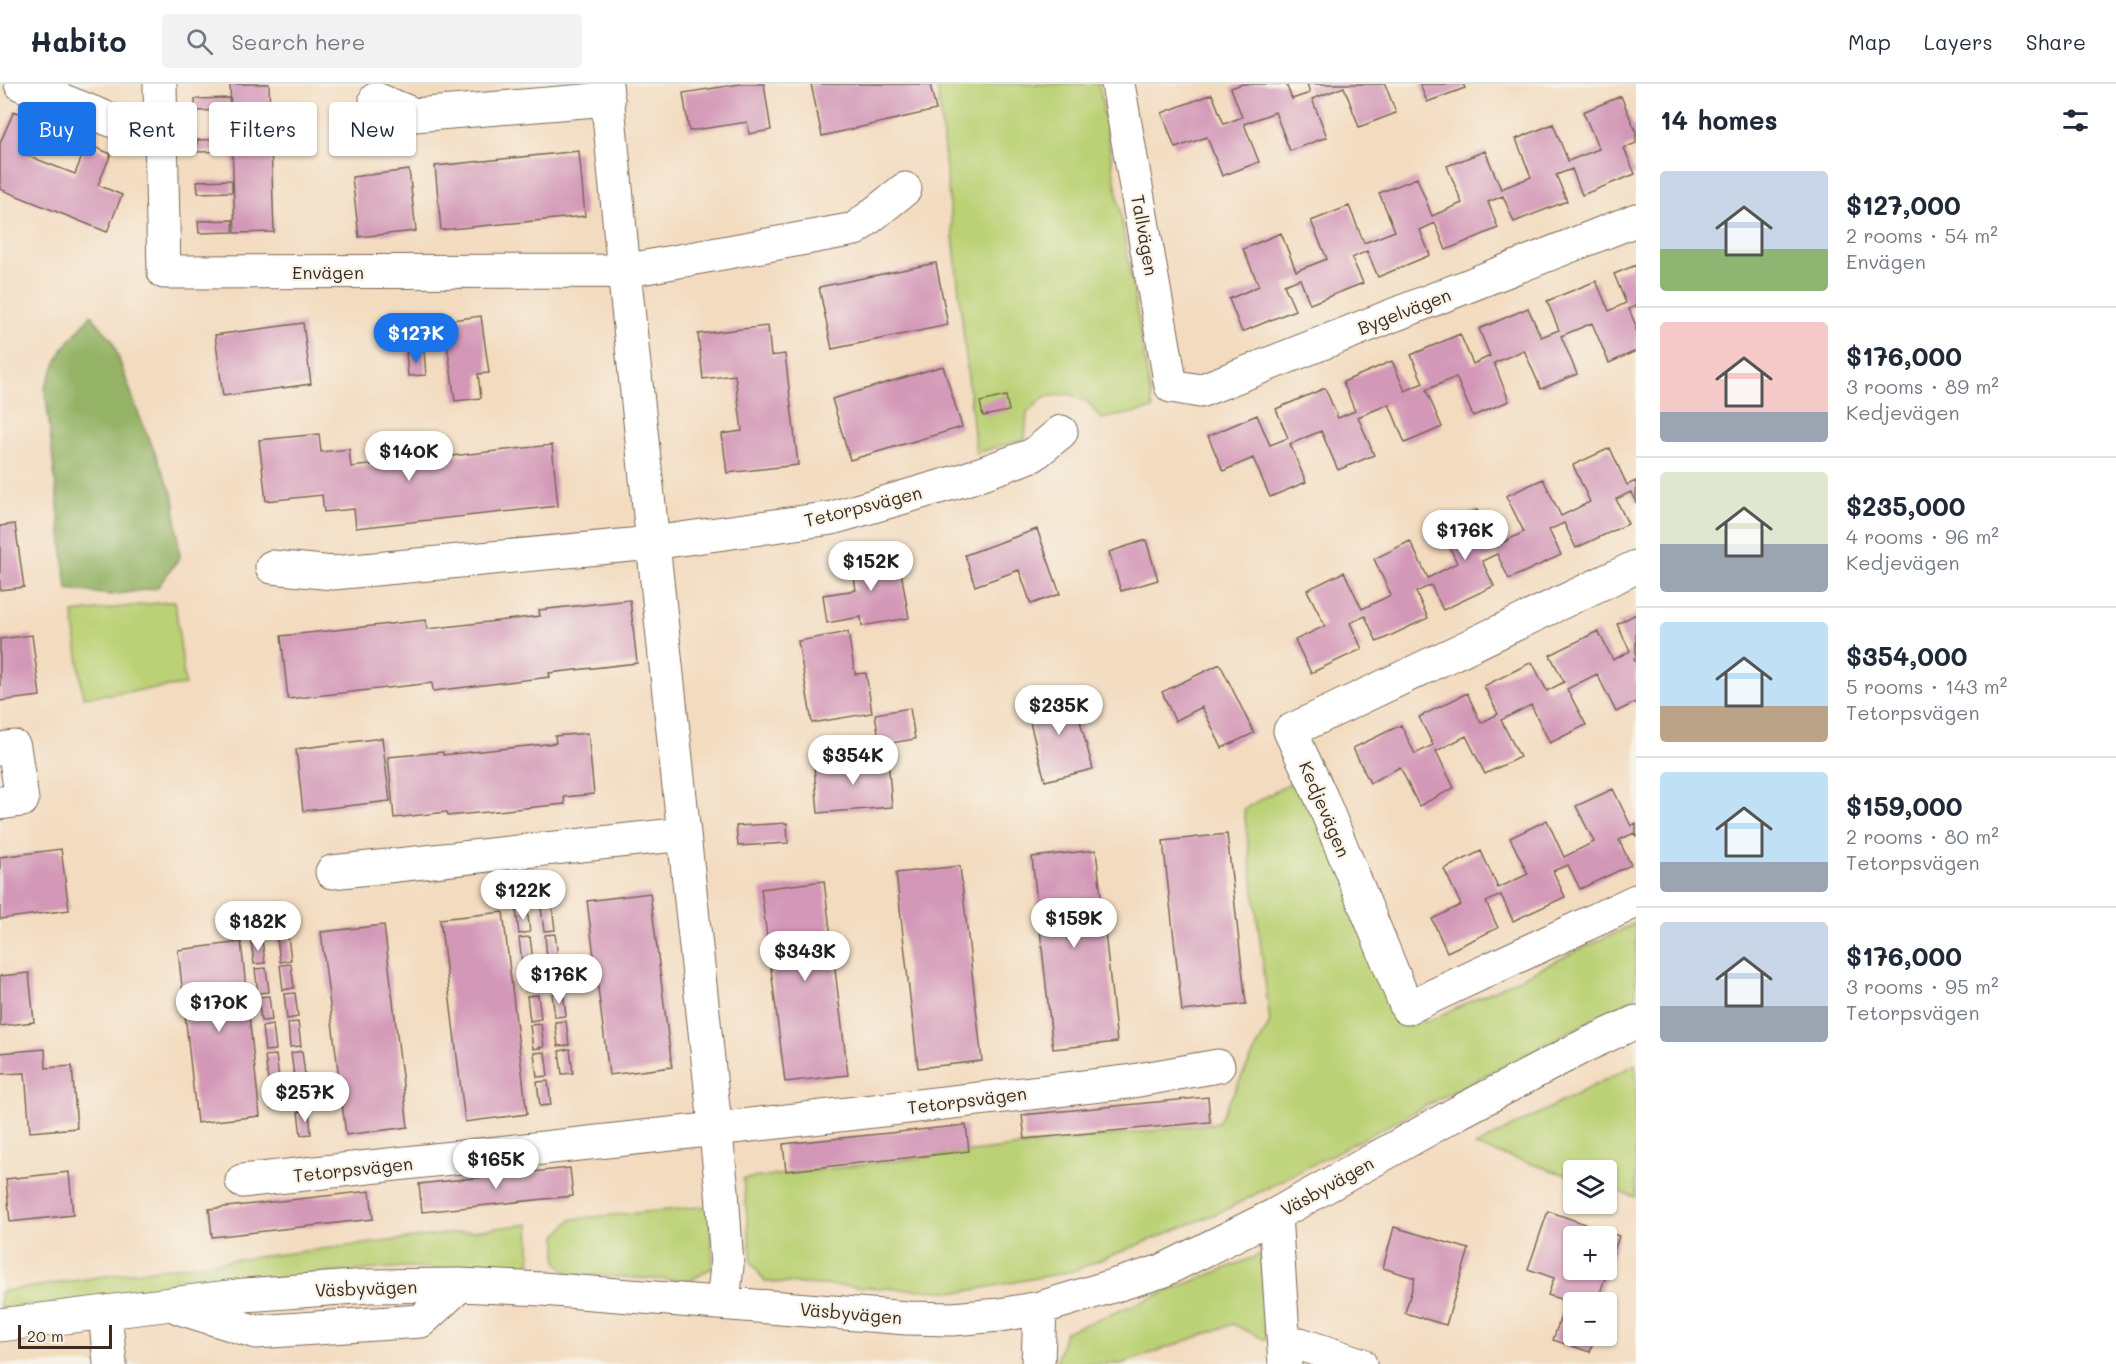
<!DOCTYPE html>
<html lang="en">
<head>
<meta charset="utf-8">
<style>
	:root { --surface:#fff; --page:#f2f2f3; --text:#1f2937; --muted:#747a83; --line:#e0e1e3; --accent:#1a73e8 }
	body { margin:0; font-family:Mali,sans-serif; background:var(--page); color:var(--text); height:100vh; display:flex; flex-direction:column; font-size:22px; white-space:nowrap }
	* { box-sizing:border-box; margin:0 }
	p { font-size:20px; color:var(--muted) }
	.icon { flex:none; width:33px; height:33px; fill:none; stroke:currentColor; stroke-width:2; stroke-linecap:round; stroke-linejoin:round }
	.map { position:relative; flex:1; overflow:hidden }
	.sheet { display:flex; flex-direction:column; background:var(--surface); width:480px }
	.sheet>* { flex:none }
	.guide { position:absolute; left:18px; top:18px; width:570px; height:54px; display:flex; gap:12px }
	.buttons { position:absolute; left:1563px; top:1076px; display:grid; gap:12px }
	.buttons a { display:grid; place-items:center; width:54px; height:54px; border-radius:6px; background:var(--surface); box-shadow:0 2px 4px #0004; font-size:30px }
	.scale { position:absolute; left:18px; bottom:15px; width:94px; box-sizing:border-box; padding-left:6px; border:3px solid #3b2a1e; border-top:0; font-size:16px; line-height:21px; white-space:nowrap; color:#3b2a1e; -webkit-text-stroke:4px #f7f3e8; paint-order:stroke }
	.price { position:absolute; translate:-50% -51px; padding:0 14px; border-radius:21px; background:#fff; color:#222; font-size:20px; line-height:39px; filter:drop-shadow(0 2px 3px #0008) }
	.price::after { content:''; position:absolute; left:50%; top:36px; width:18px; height:14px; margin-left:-9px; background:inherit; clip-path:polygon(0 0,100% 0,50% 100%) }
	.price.active { background:var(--accent); color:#fff }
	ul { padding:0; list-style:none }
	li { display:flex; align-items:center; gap:18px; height:150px; padding:0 24px }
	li+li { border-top:2px solid var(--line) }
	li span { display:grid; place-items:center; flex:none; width:168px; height:120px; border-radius:6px; color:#555 }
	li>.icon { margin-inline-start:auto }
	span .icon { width:72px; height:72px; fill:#fffc; stroke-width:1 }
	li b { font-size:26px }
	h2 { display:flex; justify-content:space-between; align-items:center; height:72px; padding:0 24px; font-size:26px }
	.tag { padding:0 21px; border-radius:6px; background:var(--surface); box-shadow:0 2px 4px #0004; font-size:21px; line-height:54px }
	.tag.active { background:var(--accent); color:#fff }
	header { display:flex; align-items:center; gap:36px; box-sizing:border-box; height:84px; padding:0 30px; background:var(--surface); border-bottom:2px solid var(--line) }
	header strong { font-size:28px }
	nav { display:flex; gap:33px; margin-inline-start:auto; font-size:21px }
	.search { width:420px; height:54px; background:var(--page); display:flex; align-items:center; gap:15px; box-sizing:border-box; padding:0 21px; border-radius:6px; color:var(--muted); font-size:22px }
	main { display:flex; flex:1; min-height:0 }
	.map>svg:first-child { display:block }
	.green { fill:#bbd175; stroke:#7b7e4a; stroke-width:1.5 }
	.forest { fill:#94b366; stroke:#686e42; stroke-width:1.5 }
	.building { fill:#d398b7; fill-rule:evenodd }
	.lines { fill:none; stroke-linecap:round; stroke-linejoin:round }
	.minor-casing { stroke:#7b6856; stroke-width:35 }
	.minor { stroke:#fff; stroke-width:33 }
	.labels { text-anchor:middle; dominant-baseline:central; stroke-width:4.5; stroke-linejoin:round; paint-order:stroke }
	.street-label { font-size:18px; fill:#3b2a1e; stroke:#f7f3e8 }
</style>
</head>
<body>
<header>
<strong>Habito</strong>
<div class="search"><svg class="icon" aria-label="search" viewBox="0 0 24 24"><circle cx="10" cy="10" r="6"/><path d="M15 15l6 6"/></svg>Search here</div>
<nav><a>Map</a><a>Layers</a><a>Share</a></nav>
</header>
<main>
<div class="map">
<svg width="1636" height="1280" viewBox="0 0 1636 1280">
	<rect width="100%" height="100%" fill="#f7f3e8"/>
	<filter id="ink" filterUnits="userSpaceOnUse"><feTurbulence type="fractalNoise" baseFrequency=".0167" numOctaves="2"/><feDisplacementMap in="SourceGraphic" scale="12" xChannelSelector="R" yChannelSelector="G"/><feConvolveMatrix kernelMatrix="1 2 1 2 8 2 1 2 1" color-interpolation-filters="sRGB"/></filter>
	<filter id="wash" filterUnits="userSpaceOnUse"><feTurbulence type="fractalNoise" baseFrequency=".008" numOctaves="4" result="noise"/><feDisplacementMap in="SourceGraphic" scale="24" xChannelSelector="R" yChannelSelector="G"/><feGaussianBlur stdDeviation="1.35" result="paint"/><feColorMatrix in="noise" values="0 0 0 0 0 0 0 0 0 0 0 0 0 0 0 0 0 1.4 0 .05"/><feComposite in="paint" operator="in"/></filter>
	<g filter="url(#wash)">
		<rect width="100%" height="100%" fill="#f3dbbf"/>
		<path class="green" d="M937,0h162l54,325 -52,10 -13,-17 -18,-8 -26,3 -17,16 -2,26 -49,14z
			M175,517l10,84 -102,12 -10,-84z
			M1299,694l126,245 211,-100v74l-411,213 -152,61 -111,21 -197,-10 -13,-19 -9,-84 475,-56 52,-101 -26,-213z
			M1636,980v133l-29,-9 -1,-18h-32l-1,7 -98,-31z
			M710,1122l3,61 -23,14 -121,-7 -12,-12v-27l15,-16z
			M529,1140l2,50 -125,-7 -79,6 -327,36v-17l119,-18z
			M1262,1170l4,86 -33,-16 -112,40h-65l9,-32z"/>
		<path class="forest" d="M91,231l21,25 27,75 35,83 6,59 -23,31 -46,7 -44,-6 -22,-202 17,-37z"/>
		<g id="blocks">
			<path class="building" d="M230,0h39l5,148 -39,1z
				M740,0h24l7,46 -22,4 -2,-12 -58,9 -6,-38z
				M811,0h119l6,26 -114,26z
				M1242,0h44l6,15 18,-6 -3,-9h78l11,29 -37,14 -15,-40 -32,12 15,38 -37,14 -15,-39 -31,12 15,38 -37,14 -15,-39 -32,11 -13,-35 50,-19 12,30 18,-7 -11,-29z
				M1420,0h43l2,4 -38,14z
				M1621,12l15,36v11l-12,5 11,26 -53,21 -10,-26 -16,6 11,26 -53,21 -11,-26 -15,6 10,26 -52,22 -11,-27 -15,7 10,25 -52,22 -11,-26 -15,7 11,25 -53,21 -10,-25 -16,6 11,25 -53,22 -13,-33 30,-13 -16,-37 38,-16 15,38 31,-12 -16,-38 38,-15 15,37 31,-12 -16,-38 38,-15 15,38 30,-13 -15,-37 38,-15 16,38 30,-12 -15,-38 37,-15 15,37 31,-12 -16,-37z
				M229,14l1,12 -35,1v-12z
				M14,27l25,10 -13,34 49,19 12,-30 24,10 -13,31 24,10 -15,37 -107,-43v-46z
				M231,55v12l-34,1v-12z
				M579,67l6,65 -144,14 -6,-64z
				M409,86l7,61 -57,6 -7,-60z
				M232,96v12l-34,1 -1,-12z
				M233,136v12l-34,1 -1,-12z
				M936,179l12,62 -116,24 -13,-62z
				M1636,181v41l-7,3 7,17v25l-27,12 -17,-40 -31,13 16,38 -36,15 -17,-39 -30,13 15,38 -36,15 -17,-39 -30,13 16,37 -37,16 -16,-39 -31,13 16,38 -36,15 -17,-39 -31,13 16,38 -36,15 -17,-39 -30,13 -15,-35 49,-21 13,30 18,-7 -12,-29 49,-21 13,30 17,-7 -12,-29 49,-21 13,30 18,-8 -12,-28 49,-21 13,30 17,-8 -11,-27 49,-21 13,29 18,-7 -12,-29 49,-20 13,30 17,-8 -12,-29z
				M481,232l8,57 -11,1 3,24 -26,3 -11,-80z
				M303,239l8,61 -88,12 -8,-61z
				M768,242l3,30 14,-2 13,111 -71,8 -5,-39 20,-3 -7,-56 -32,4 -5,-45z
				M424,267l2,24 -18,1 -2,-23z
				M943,282l19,61 -112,33 -18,-61z
				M1006,312l3,15 -26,5 -3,-14z
				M319,350l2,18 28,-3 2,18 201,-22 6,61 -202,22 -2,-19 -30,3 -2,-17 -56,6 -7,-61z
				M1610,364l17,37 9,-4v22l-5,-11 -15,7 12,25 -52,24 -12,-25 -15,7 12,25 -52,24 -12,-25 -15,7 12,25 -51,24 -12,-25 -15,7 12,26 -51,24 -12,-26 -15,7 12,26 -51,24 -16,-33 30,-14 -18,-36 37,-18 18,37 29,-14 -17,-36 36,-18 18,37 29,-15 -17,-36 37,-17 17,37 30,-15 -18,-36 37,-17 18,37 29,-14 -17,-37z
				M15,440l9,63 -24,3v-64z
				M1037,445l23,65 -29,10 -12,-34 -44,16 -10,-31z
				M1146,456l12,40 -37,11 -12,-39z
				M897,465l12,69 -47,8 -1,-9 -34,6 -4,-28 33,-5 -5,-32z
				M630,516l7,63 -88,10 1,4 -117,14 -1,-8 -144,16 -7,-63 145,-16 1,9 113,-13 -1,-6z
				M1636,530v43l-2,1 2,5v39l-20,10 -19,-38 -30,15 19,36 -36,18 -19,-38 -30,15 19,37 -35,17 -19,-38 -30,15 18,37 -35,18 -19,-39 -30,16 -17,-35 48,-23 14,29 18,-9 -14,-28 48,-24 14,30 17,-9 -14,-28 48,-24 15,29 17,-9 -14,-27 48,-24 15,29 17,-9 -13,-27z
				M848,548l7,42 11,-1 6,40 -60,10 -14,-82z
				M32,551l8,61 -40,5v-62z
				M1220,580l34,69 -32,15 -20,-41 -27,14 -13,-29z
				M1072,607l21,78 -48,12 -20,-78z
				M910,624l5,31 -35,6 -5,-31z
				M588,649l6,61 -30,3 1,7 -117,12 -1,-4 -53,6 -6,-61 55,-5v3l113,-12 -1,-7z
				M382,654l8,63 -87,10 -7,-62z
				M888,675l4,48 -74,6 -4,-47z
				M1613,705l18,37 5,-3v14l-2,-4 -15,7 12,25 -51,24 -12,-24 -15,6 12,26 -52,24 -12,-26 -15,7 12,26 -51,24 -15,-33 29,-14 -17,-36 37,-18 17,37 30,-14 -18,-36 37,-18 17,37 30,-15 -18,-36z
				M787,739l1,20 -50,3 -2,-20z
				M1227,750l19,170 -64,7 -19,-170z
				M61,765l8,61 -69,9v-62z
				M1096,766l21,192 -64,7 -21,-192z
				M960,782l22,195 -64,7 -22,-195z
				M824,797l24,194 -63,7 -24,-193z
				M650,809l22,174 -63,8 -22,-174z
				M552,822l3,24 -11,1 -3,-24z
				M527,825l3,23 -11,2 -3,-24z
				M503,828l24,202 -62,8 -25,-203z
				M384,841l24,202 -62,8 -25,-203z
				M555,850l3,24 -11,1 -2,-24z
				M288,853l3,23 -11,2 -3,-24z
				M530,853l3,24 -11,1 -3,-24z
				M262,856l3,23 -11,1 -3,-23z
				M241,858l19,174 -63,7 -19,-173z
				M559,878l3,24 -11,2 -3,-25z
				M291,880l3,24 -11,2 -3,-25z
				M534,881l3,24 -11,2 -3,-24z
				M266,884l3,24 -11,1 -3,-24z
				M29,889l5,49 -34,4v-50z
				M563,908l3,24 -11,1 -3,-23z
				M295,909l3,24 -11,2 -3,-25z
				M538,911l3,24 -11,2 -3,-25z
				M269,912l3,24 -11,1 -3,-24z
				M566,937l3,24 -11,1 -3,-24z
				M298,938l3,24 -11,1 -2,-24z
				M541,940l3,23 -11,2 -3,-24z
				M273,941l3,25 -11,1 -3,-24z
				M45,965l1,19 26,-2 5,62 -47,4 -5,-59 -24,1 -1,-21z
				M570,965l3,24 -11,1 -3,-23z
				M302,967l3,24 -11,1 -3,-23z
				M545,968l3,24 -11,1 -3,-24z
				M276,971l3,24 -11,1 -3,-24z
				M305,996l3,24 -11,1 -3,-23z
				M548,997l3,24 -11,1 -3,-24z
				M280,999l2,24 -11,1 -2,-23z
				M1208,1013l2,25 -185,17 -3,-24z
				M309,1026l2,24 -10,1 -3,-23z
				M966,1041l3,26 -183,20 -3,-27z
				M570,1084l3,28 -151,16 -3,-28z
				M69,1088l4,43 -63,7 -4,-43z
				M370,1107l3,28 -161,18 -3,-28z
				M1548,1127l71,25 -22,66h-23v33h21l-5,17 -37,-12 13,-39 -18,-6 6,-17 -26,-9zM1574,1152h32v33h-32z
				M1394,1143l75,22 -23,76 -41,-12 10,-35 -32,-10z"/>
		</g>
	</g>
	<g filter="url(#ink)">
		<use href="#blocks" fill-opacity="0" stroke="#7b6856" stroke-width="1.5"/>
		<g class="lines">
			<defs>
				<path id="minor" d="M21,0l140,56
					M160,0l4,188 460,-1 231,-42 50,-40
					M606,0l18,187 98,920 5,75 -4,36
					M1118,0l53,302 29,5 436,-171
					M376,15l39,16 193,-16
					M272,483l61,6 319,-30 180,-25 131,-38 70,-25 28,-23
					M1636,483l-346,164 31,66 86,211 229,-107
					M0,665l14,-2 8,53 -22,3
					M332,788l352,-38
					M242,1097l474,-52 411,-47 91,-16
					M1275,1131l10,149
					M180,1224l76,24 165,-11 39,-36
					M105,1228l5,52
					M0,1241l245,-30 123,-9 92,-1 82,4 365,29 45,1 48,-4 40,-7 122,-37 113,-56 184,-103 125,-66 52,-24
					M1284,1261l16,-1 60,20
					M1038,1280l2,-56"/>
			</defs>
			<use href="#minor" class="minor-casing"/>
			<use href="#minor" class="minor"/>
		</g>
	</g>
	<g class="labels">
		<g class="street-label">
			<text transform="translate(1145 151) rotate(80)">Tallvägen</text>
			<text x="328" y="188">Envägen</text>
			<text transform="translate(1404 227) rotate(-21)">Bygelvägen</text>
			<text transform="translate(863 422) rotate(-14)">Tetorpsvägen</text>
			<text transform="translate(1325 725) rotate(67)">Kedjevägen</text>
			<text transform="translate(967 1016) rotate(-7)">Tetorpsvägen</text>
			<text transform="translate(353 1085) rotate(-6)">Tetorpsvägen</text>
			<text transform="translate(1327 1102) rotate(-29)">Väsbyvägen</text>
			<text transform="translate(366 1204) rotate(-2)">Väsbyvägen</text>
			<text transform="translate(851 1229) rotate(5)">Väsbyvägen</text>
		</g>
	</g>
</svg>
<div class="buttons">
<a><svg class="icon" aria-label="layers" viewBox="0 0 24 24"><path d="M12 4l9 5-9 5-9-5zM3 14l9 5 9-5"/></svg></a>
<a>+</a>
<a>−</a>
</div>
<div class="scale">20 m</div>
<b class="price active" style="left:416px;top:280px">$127K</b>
<b class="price" style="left:409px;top:398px">$140K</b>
<b class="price" style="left:1465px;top:477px">$176K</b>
<b class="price" style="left:871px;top:508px">$152K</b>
<b class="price" style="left:1059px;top:652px">$235K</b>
<b class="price" style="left:853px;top:702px">$354K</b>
<b class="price" style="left:523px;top:837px">$122K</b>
<b class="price" style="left:1074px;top:865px">$159K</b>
<b class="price" style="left:258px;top:868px">$182K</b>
<b class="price" style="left:805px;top:898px">$343K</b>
<b class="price" style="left:559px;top:921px">$176K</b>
<b class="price" style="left:219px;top:949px">$170K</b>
<b class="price" style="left:305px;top:1039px">$257K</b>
<b class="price" style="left:496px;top:1106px">$165K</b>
<div class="guide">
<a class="tag active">Buy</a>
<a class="tag">Rent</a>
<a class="tag">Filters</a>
<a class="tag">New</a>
</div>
</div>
<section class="sheet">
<h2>14 homes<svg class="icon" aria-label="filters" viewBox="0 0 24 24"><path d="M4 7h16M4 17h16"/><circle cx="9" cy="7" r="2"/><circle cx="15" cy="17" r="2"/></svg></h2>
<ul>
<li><span style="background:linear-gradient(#c9d6e8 65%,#8fb573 0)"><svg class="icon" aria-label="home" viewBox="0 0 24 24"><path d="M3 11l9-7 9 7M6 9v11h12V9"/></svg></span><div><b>$127,000</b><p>2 rooms · 54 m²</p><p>Envägen</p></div></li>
<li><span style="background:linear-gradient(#f6c9c9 75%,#9aa5b1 0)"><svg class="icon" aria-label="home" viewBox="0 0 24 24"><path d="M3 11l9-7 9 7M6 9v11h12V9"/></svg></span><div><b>$176,000</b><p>3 rooms · 89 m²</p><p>Kedjevägen</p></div></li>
<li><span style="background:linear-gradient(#dfe7d0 60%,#9aa5b1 0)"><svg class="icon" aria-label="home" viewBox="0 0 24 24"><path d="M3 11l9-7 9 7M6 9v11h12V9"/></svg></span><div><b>$235,000</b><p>4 rooms · 96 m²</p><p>Kedjevägen</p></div></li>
<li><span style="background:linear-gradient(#bfe0f5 70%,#b9a48a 0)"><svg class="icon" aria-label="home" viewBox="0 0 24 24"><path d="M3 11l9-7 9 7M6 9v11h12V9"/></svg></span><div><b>$354,000</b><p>5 rooms · 143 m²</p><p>Tetorpsvägen</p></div></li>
<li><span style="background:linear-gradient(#bfe0f5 75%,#9aa5b1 0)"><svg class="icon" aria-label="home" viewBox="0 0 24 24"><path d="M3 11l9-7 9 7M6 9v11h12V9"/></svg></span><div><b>$159,000</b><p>2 rooms · 80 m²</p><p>Tetorpsvägen</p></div></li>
<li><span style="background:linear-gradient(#c9d6e8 70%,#9aa5b1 0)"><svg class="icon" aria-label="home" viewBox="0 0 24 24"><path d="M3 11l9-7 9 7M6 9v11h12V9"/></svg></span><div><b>$176,000</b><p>3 rooms · 95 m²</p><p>Tetorpsvägen</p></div></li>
</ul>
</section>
</main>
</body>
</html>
